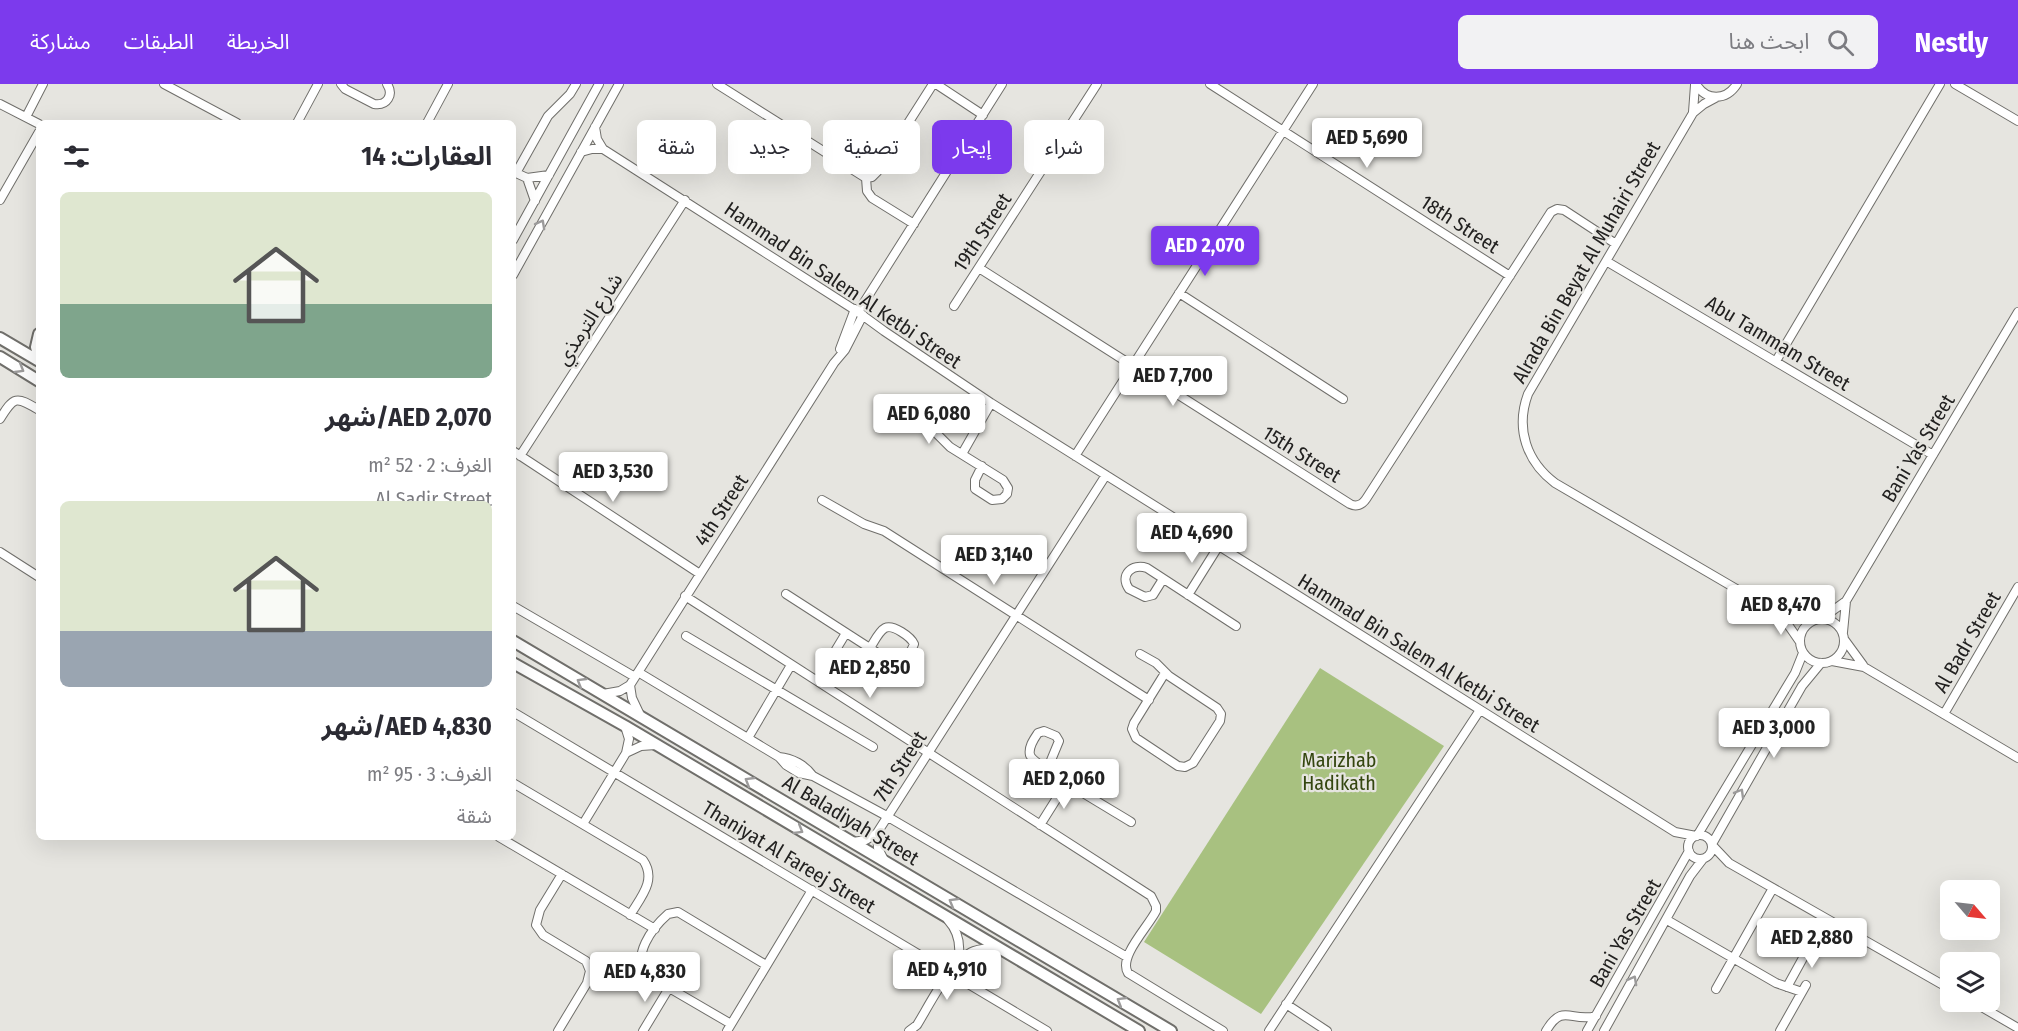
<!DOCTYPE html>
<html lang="ar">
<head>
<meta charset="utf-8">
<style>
	:root { --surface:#fff; --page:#f2f2f3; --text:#2b2b33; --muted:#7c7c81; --accent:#7c3aed }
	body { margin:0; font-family:"Fira Sans Condensed","Noto Sans Arabic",sans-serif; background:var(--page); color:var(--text); direction:rtl; height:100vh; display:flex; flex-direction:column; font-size:22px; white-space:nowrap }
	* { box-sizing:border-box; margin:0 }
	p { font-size:20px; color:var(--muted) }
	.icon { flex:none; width:33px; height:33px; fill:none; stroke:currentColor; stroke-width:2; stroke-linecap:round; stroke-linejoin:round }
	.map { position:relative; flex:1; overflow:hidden; direction:ltr }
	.panel { position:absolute; left:36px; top:36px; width:480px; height:720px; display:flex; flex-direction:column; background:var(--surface); border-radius:9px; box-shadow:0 6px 24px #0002; direction:rtl }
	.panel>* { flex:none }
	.guide { position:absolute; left:534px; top:36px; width:570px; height:54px; direction:rtl; display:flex; gap:12px }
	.needle { width:39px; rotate:118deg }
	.controls { position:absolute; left:1940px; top:796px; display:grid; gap:12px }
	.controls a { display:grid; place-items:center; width:60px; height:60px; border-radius:9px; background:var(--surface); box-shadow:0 6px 24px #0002; font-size:30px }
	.price { position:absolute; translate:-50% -51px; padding:0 14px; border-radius:6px; background:#fff; color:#222; font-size:20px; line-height:39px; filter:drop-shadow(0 2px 3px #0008) }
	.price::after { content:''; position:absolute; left:50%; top:36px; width:18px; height:14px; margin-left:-9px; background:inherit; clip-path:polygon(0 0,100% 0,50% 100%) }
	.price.selected { background:var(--accent); color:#fff }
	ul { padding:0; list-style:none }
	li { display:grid; align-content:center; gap:12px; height:318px; padding:0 24px }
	li span { display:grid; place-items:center; height:186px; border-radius:9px; color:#555 }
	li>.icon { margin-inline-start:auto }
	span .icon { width:108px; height:108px; fill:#fffc; stroke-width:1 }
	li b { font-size:26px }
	h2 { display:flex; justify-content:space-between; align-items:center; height:72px; padding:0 24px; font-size:26px }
	.tag { padding:0 21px; border-radius:9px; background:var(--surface); box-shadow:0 6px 24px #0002; font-size:21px; line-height:54px }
	.tag.selected { background:var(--accent); color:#fff }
	header { display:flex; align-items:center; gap:36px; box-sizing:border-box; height:84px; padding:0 30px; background:var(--accent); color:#fff }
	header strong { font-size:28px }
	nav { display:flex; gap:33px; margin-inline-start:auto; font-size:21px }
	.search { width:420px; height:54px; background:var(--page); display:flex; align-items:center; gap:15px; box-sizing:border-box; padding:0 21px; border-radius:9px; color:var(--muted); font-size:22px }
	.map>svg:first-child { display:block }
	.green { fill:#a8c180 }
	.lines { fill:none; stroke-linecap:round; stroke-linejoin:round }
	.minor-casing { stroke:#706f6b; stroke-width:10 }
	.major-casing { stroke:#706f6b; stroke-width:14 }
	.minor { stroke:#fff; stroke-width:8 }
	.major { stroke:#fff; stroke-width:10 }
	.oneway { stroke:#9c9b9b }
	.labels { text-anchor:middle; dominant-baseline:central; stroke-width:4.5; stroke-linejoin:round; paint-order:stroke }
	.street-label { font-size:20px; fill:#222120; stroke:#e6e5e0 }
	.park-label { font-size:20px; fill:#34460f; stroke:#e6e5e0 }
</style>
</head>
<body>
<header>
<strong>Nestly</strong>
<div class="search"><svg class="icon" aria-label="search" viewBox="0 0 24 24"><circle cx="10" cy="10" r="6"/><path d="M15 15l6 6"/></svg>ابحث هنا</div>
<nav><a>الخريطة</a><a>الطبقات</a><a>مشاركة</a></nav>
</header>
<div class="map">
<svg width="2018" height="947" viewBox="0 0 2018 947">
	<rect width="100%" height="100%" fill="#e6e5e0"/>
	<path class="green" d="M1320,584l124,78 -183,268 -117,-72z"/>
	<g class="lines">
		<defs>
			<path id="minor" d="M164,0l73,39
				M341,0l4,5 29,15c13,2 20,-9 13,-20
				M717,0l149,94 6,-1 5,-5 56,-88
				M936,0l47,31
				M1210,0l300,192
				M1696,0c10,17 30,17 41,0
				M1955,0l63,37
				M1717,13l-13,7 -11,9 -165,281c-13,35 -1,68 27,89l226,132 34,5
				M0,20l39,20
				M1693,28l2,-27
				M26,33l17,-33
				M297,39l21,-39
				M427,39l21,-39
				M595,43l2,12 6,10 255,163 26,19 107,72 684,429 21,4
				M581,68l11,-3h11
				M514,88l13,6 22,-3
				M516,89l32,-57 22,-22 6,-10
				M527,94l8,23
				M866,94l1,13 5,7 42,26
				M0,116l39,-68
				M513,156l86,-156
				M1606,177l327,194
				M979,184l371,236c6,3 12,1 16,-5l185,-287 6,-3 7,1 52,34
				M513,191l106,-191
				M1179,209l164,106
				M954,222l143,-222
				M858,228l144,-228
				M840,265l15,-40
				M1776,277l164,-277
				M899,324l30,18 21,21 53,33 5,8 -1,6 -5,5 -10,1 -17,-11v-9l7,-14
				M0,335c14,-23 16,-23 39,-9
				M513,367l187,123
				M962,370l29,-51
				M520,372l165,-256
				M1075,372l238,-372
				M822,416l42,24 20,7 265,169
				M0,468l39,25
				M1163,495l-10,16 -8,2 -16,-8c-10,-14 3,-26 18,-21l89,58
				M786,510l107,69c12,2 17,-9 21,-19 -3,-7 -21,-20 -29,-16 -6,3 -11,14 -15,20
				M1188,511l30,-48
				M685,512l466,300 5,10v5c-8,16 -38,46 -28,62l95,58
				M513,522l122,71
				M1782,532l18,26
				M1800 557a22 22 0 1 1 44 0a22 22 0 1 1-44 0Z
				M1821,535l25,-18 172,-289
				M1843,548l3,-31
				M686,552l187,111
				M1844,555l19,26
				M1140,570l16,9 13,13 48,32 4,6 -1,7 -27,42 -8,4 -7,-1 -42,-28 -4,-9 2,-6 31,-50
				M1832,577l32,6 154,91
				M638,588l141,85 7,8 13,8 14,3 70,38 244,143
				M817,597l29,-48
				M630,601l2,13 8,17
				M603,610l17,-3 10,-6 204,-322 11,-13 18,-35
				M513,628l534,319
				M1944,630l74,-127
				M748,654l43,-73
				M626,669l15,-7 15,-1
				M779,673c13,1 26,8 34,19
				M1047,686l12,-29 -3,-5 -12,-5 -6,2c-4,6 -10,14 -8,22 3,10 87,58 101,67
				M513,699l130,77c14,20 -2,37 -13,55
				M583,740l43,-71 3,-14 -4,-13
				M1040,741l27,-43
				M877,749l1,15 6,12
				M1688 763a12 12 0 1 1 24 0a12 12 0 1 1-24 0Z
				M1697,752l98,-163 8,-20
				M499,753l156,92
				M853,758l13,-2 11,-7 229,-358
				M1712,760l90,-158 19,-23
				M1712,761l17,18 221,126
				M948,836c11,12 13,26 10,41
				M1667,836l109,63 26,9
				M1787,903l27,-49
				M1716,905l57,-101
				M1973,918l45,26
				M1286,920l41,27
				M731,940l-84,-49c-16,-19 5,-47 21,-61l10,-2 88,53
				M558,947l29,-48 3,-12 -4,-10 -43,-26 -7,-10 4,-15 22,-36
				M643,947l26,-43
				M727,947l85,-141
				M909,947l8,-6c13,-21 34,-65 57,-74 8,-3 16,-3 24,-3
				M1269,947l211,-321
				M1546,947c17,-29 25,-8 50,-15
				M1587,947l102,-180
				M1604,947l86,-155 13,-17
				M1780,947l26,-46"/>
			<path id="major" d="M39,250l-3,13 3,10
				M0,254l39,23
				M0,273l39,24
				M513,557l658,390
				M513,579l112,63 514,305"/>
		</defs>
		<use href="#minor" class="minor-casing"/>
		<use href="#major" class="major-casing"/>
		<use href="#minor" class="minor"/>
		<use href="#major" class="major"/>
	</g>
	<defs><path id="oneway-chevron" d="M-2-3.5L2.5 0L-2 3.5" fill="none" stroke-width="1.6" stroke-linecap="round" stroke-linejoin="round" transform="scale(1.5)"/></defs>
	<g class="oneway">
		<use href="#oneway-chevron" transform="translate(541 140) rotate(-61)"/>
		<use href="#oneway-chevron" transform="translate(20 285) rotate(31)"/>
		<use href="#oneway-chevron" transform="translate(581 598) rotate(-149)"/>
		<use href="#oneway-chevron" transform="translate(749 697) rotate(-149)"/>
		<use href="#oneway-chevron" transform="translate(1740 709) rotate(-60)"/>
		<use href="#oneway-chevron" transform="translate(799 746) rotate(31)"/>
		<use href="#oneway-chevron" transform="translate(953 818) rotate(-150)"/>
		<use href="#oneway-chevron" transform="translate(1633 896) rotate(-61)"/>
		<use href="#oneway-chevron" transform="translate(1121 917) rotate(-149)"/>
	</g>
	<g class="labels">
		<g class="street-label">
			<text transform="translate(1460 140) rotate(33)">18th Street</text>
			<text transform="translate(982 148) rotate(-57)">19th Street</text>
			<text transform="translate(1586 178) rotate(-60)">Alrada Bin Beyat Al Muhairi Street</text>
			<text transform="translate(843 201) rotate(34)">Hammad Bin Salem Al Ketbi Street</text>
			<text transform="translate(589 235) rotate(-57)">شارع الترمذي</text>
			<text transform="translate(1778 259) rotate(31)">Abu Tammam Street</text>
			<text transform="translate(1918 364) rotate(-59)">Bani Yas Street</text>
			<text transform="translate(1302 370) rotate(32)">15th Street</text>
			<text transform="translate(721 426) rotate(-57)">4th Street</text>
			<text transform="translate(1967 558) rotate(-60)">Al Badr Street</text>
			<text transform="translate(1419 569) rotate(32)">Hammad Bin Salem Al Ketbi Street</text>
			<text transform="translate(900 682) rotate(-57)">7th Street</text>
			<text transform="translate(851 736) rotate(31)">Al Baladiyah Street</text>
			<text transform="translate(789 773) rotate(31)">Thaniyat Al Fareej Street</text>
			<text transform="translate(1625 849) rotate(-60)">Bani Yas Street</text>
		</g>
		<g class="park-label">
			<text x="1339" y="676">Marizhab<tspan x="1339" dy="23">Hadikath</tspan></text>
		</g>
	</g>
</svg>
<div class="controls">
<a><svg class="needle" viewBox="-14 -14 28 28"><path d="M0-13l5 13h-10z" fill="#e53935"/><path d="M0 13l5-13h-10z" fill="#7c7c81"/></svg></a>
<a><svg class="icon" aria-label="layers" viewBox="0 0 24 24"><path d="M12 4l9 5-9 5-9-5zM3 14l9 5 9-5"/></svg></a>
</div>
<b class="price" style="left:1367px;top:85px">AED 5,690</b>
<b class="price selected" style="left:1205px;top:193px">AED 2,070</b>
<b class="price" style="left:1173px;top:323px">AED 7,700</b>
<b class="price" style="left:929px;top:361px">AED 6,080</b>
<b class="price" style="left:613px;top:419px">AED 3,530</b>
<b class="price" style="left:1192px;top:480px">AED 4,690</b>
<b class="price" style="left:994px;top:502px">AED 3,140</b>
<b class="price" style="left:1781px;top:552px">AED 8,470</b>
<b class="price" style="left:870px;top:615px">AED 2,850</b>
<b class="price" style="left:1774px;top:675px">AED 3,000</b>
<b class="price" style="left:1064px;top:726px">AED 2,060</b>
<b class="price" style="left:1812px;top:885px">AED 2,880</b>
<b class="price" style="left:947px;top:917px">AED 4,910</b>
<b class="price" style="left:645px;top:919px">AED 4,830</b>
<div class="guide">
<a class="tag">شراء</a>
<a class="tag selected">إيجار</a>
<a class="tag">تصفية</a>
<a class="tag">جديد</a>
<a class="tag">شقة</a>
</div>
<section class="panel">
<h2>العقارات: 14<svg class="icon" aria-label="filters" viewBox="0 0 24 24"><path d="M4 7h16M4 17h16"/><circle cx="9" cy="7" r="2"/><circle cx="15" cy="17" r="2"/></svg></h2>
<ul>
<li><span style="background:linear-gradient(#dfe7d0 60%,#7fa58c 0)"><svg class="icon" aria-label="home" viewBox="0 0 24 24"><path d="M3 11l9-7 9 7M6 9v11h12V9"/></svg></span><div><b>AED 2,070/شهر</b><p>الغرف: 2 · 52 m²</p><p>Al Sadir Street</p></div></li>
<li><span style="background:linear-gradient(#dfe7d0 70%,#9aa5b1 0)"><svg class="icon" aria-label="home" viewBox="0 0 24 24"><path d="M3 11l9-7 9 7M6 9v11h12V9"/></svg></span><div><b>AED 4,830/شهر</b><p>الغرف: 3 · 95 m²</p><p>شقة</p></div></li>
</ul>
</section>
</div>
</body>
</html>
